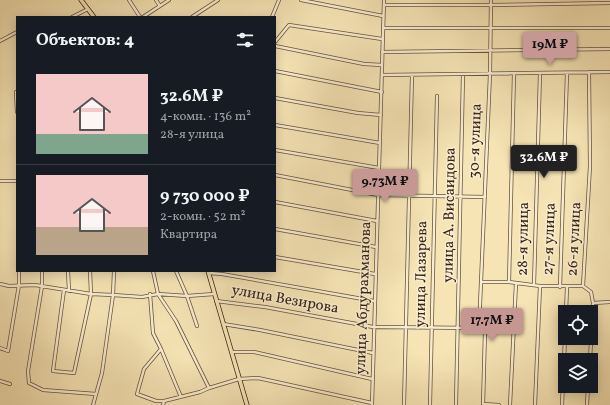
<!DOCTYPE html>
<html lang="ru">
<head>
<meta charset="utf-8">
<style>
	:root { --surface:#171b24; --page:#242831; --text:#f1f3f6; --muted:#9ea1a6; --line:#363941; --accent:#c59692 }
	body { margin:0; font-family:Vollkorn,serif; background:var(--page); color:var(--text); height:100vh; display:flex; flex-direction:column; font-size:15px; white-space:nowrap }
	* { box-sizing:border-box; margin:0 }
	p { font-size:13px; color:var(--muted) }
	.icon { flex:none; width:22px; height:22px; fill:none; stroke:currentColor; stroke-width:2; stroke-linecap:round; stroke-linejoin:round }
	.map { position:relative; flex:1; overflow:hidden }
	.sheet { position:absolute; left:16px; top:16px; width:260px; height:256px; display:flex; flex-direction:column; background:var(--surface); border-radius:0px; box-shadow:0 2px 10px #0003 }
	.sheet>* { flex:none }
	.tools { position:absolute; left:558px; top:305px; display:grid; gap:8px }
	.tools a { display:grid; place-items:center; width:40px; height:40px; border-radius:0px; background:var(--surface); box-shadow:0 2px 10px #0003; font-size:20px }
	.price { position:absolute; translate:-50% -34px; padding:0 9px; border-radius:4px; background:var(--accent); color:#111; font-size:13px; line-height:26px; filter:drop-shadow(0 1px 2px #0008) }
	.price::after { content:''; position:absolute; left:50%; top:24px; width:12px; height:9px; margin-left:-6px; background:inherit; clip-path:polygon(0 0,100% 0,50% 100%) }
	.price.active { background:#222; color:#fff }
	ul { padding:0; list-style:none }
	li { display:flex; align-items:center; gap:12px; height:100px; padding:0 20px }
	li+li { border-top:1px solid var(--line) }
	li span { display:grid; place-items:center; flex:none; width:112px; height:80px; border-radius:0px; color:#555 }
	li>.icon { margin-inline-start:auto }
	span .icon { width:48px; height:48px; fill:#fffc; stroke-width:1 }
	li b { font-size:17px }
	h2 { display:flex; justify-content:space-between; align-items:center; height:48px; padding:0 20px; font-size:17px }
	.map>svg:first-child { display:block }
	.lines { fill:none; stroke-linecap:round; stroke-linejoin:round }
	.minor-casing { stroke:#66523c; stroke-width:4 }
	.major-casing { stroke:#362214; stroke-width:5 }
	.minor { stroke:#f9edcf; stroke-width:2.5 }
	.major { stroke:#f6e4b5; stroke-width:3.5 }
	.labels { text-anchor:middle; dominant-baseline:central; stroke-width:3; stroke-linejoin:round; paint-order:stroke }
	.street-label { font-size:15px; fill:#362214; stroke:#f9edcf }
</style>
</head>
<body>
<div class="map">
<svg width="610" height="405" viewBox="0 0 610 405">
	<rect width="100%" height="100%" fill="#f6e4b5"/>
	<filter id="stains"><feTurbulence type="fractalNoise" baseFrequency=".005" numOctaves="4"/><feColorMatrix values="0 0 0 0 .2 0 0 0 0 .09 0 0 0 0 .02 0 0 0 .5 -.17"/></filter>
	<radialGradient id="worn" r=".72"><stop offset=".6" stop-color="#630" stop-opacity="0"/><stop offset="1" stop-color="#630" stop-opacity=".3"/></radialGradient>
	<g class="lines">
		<defs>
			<path id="minor" d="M129,0l11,17
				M156,0l4,6
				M301,0l82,16
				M384,5h107l119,-2
				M72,17l16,-8
				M143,17l26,-17
				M192,17l26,-17
				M272,17l7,-17
				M383,28h227
				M0,41l17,-9
				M275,42l14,-17 93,14
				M275,46l89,18 18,1
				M382,52l228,-3
				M275,71l107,21
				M382,75l228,-3
				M16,92l1,20
				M275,98l83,15 23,2
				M275,125l105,18
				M275,150l104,18
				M275,175l103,20 107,2
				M0,181h17
				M275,202l102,19
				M275,229l101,18
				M275,257l100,17
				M42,271v15l-14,85 1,12 14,7 53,4
				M68,271l1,20
				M153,271l5,23 18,27 33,67
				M176,271l11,25 10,30
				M209,273l13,1 152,27
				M481,282h28l31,4h43l8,6 2,11 -3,57
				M509,282l5,-209
				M0,284l9,2 26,-1 56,9 22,1 29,2 16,-3 29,2 27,-2
				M534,285l6,-212
				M583,286l7,-120 -1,-94
				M560,287l7,-214
				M64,290l-11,81 21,2 17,-79 -1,-23
				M150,294l3,39 8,16 20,48
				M216,301l49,6 108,20 106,1
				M593,303l17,-1
				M566,312l1,-25
				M223,324l37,6 113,23
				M0,348l8,3 11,-66v-14
				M161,349l-17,20 -7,25 19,7h8
				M232,352h22l118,27
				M0,381l10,3
				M483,404l16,1
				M93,405l9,-32 11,-78 1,-24
				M163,405l1,-4 36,-9 9,-4 30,-9 19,-1 114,25
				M372,405l12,-405
				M404,405l8,-330
				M430,405l7,-309
				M456,405l7,-331
				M483,405l2,-74 -6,-3 11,-254 1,-74
				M510,405l6,-122
				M535,405l5,-119
				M562,405l3,-67
				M587,405l1,-19"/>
			<path id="major" d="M81,0l13,17
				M208,271l39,134"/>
		</defs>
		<use href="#minor" class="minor-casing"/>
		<use href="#major" class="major-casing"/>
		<use href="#minor" class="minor"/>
		<use href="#major" class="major"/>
	</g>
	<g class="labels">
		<g class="street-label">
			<text transform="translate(476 141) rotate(-88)">30-я улица</text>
			<text transform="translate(450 215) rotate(-89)">улица А. Висаидова</text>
			<text transform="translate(524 239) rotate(-89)">28-я улица</text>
			<text transform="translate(550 239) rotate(-88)">27-я улица</text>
			<text transform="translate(575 239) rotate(-87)">26-я улица</text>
			<text transform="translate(422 274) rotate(-89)">улица Лазарева</text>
			<text transform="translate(364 298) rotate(-88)">улица Абдурахманова</text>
			<text transform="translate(285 300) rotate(10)">улица Везирова</text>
		</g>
	</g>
	<rect width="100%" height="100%" filter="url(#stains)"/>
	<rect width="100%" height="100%" fill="url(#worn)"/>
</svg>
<div class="tools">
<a><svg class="icon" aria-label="locate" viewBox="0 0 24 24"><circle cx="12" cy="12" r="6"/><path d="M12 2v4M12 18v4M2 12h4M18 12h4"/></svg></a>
<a><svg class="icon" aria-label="layers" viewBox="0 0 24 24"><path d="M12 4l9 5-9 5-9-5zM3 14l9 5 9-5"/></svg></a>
</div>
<b class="price" style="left:550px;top:66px">19M ₽</b>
<b class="price active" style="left:544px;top:179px">32.6M ₽</b>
<b class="price" style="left:385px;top:203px">9.73M ₽</b>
<b class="price" style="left:492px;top:342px">17.7M ₽</b>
<section class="sheet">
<h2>Объектов: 4<svg class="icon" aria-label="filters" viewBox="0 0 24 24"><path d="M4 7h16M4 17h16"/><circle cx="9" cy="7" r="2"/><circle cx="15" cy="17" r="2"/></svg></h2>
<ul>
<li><span style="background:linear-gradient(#f6c9c9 75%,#7fa58c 0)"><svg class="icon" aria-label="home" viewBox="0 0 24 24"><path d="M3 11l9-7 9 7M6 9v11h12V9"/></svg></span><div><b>32.6M ₽</b><p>4-комн. · 136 m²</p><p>28-я улица</p></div></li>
<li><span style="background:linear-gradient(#f6c9c9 65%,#b9a48a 0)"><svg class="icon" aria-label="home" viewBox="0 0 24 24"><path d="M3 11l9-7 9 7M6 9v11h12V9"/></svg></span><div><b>9 730 000 ₽</b><p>2-комн. · 52 m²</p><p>Квартира</p></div></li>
</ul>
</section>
</div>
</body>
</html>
